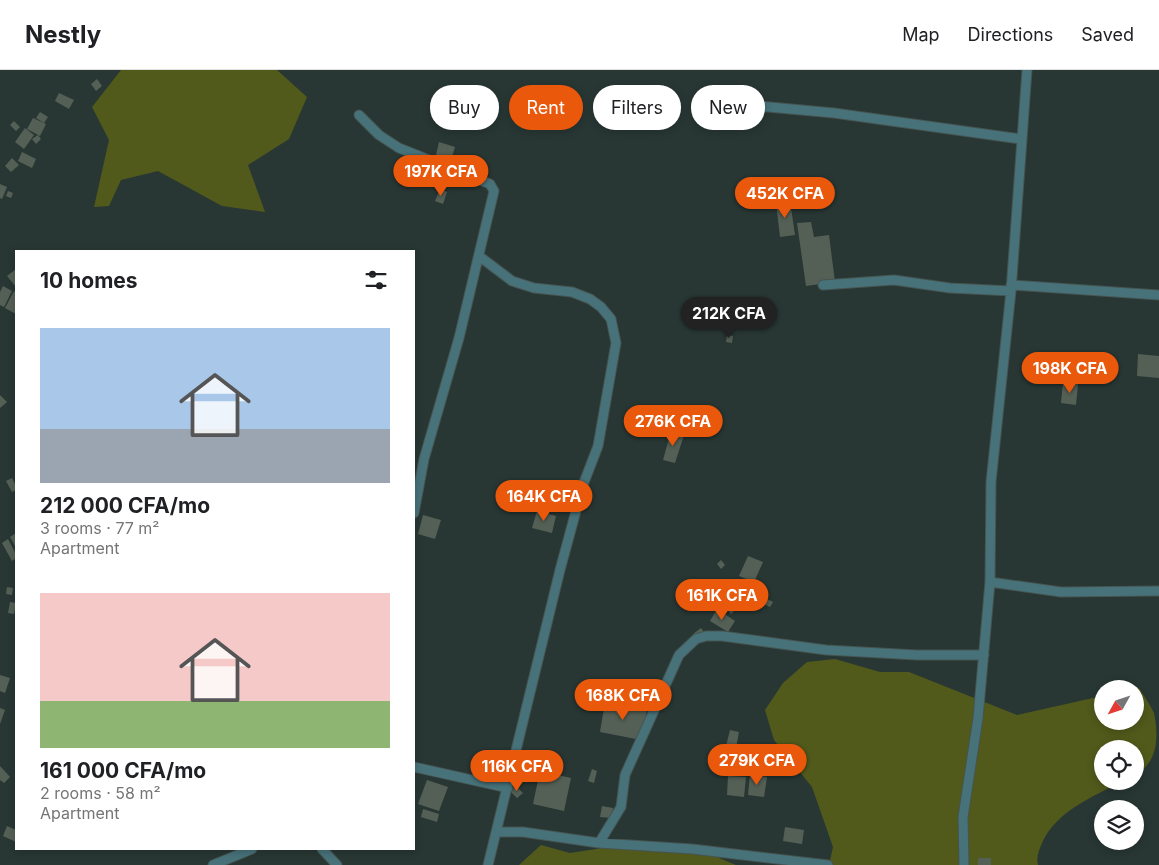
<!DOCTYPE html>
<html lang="en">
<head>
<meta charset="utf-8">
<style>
	:root { --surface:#fff; --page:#f2f2f2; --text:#202124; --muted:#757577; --line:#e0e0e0; --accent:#ea580c }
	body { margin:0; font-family:Inter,sans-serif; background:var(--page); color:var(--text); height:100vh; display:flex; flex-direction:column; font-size:19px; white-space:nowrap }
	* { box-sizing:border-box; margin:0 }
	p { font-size:16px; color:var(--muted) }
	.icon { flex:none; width:28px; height:28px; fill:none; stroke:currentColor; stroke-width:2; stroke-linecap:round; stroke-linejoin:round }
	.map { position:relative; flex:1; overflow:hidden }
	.details { position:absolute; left:15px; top:180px; width:400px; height:600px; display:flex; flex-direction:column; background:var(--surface); border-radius:0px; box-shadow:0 2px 8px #0003 }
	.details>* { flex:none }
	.banner { position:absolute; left:430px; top:15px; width:475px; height:45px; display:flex; gap:10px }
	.needle { width:32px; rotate:230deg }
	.tools { position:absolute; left:1094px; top:610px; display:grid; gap:10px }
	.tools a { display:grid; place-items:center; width:50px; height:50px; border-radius:50%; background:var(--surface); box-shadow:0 2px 8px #0003; font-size:25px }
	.price { position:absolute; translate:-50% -42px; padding:0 11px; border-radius:18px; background:var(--accent); color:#fff; font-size:16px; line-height:32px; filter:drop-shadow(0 1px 2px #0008) }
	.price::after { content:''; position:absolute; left:50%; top:30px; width:15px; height:11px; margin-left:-8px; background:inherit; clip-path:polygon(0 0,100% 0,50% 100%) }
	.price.current { background:#222; color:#fff }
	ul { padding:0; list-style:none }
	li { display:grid; align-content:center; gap:10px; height:265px; padding:0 25px }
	li span { display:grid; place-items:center; height:155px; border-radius:0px; color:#555 }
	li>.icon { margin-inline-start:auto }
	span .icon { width:90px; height:90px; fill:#fffc; stroke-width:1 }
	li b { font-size:21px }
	h2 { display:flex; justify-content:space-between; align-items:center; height:60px; padding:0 25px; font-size:21px }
	.tag { padding:0 18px; border-radius:22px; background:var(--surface); box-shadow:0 2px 8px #0003; font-size:18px; line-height:45px }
	.tag.current { background:var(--accent); color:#fff }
	header { display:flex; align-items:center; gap:30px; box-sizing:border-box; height:70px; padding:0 25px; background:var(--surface); border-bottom:1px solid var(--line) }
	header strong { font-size:24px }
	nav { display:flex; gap:28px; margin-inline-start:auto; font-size:18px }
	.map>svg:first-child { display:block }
	.green { fill:#515a1b }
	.building { fill:#546056 }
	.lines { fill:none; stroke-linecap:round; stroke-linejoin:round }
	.street-casing { stroke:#465451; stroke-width:11 }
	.street { stroke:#47727a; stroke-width:9 }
</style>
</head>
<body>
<header>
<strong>Nestly</strong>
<nav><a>Map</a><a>Directions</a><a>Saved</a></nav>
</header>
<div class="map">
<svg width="1159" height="795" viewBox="0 0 1159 795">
	<rect width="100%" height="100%" fill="#283734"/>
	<path class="green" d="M121,0h156l30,27 -18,42 -41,26 17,47 -43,-6 -64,-35 -37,9 -12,26 -15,1 15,-67 -17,-33z
		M835,589l45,13h29l108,43 85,-19v25h33v-32l4,-1c5,8 11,16 15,25 5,23 4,50 -19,62v-26h-33v32h21c-30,16 -66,29 -81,62 -3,8 -6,13 -4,22h-209l4,-18 -21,-60 -38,-47 -9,-30 18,-27 24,-21z
		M541,775l29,8 52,-8 90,10 24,10h-217z"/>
	<path class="building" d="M97,9l5,7 -6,5 -5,-7z
		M59,23l15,7 -5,9 -14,-8z
		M40,42l8,5 -4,6 -8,-5z
		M33,48l13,6 -6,12 -13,-7z
		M14,51l6,6 -4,4 -6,-6z
		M25,58l9,7 -10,14 -9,-7z
		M38,65l3,4 -5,5 -4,-5z
		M439,72l16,5 -4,13 -15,-5z
		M22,82l14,7 -4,9 -14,-7z
		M12,88l7,7 -8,7 -6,-6z
		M0,114l7,3 -5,12 -2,-1z
		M440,119l7,3 -4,12 -8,-3z
		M8,121l5,2 -2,5 -5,-2z
		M790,131l5,34 -15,2 -4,-34z
		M811,152l3,15 15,-2 6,47 -29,4 -9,-63z
		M16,199v18l-9,-11z
		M3,216l9,5 -8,16 -4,-2v-13z
		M14,221l2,2v21l-11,-6z
		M727,265l6,1 -1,7 -6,-1z
		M1138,284l21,2v22l-22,-2z
		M1063,312l15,2 -2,21 -15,-2z
		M0,325l7,7 -7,6z
		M671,361l13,4 -9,28 -12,-3z
		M12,408l4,8v4l-4,2 -6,-11z
		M537,441l19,5 -4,17 -20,-5z
		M423,445l18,5 -6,19 -17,-5z
		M16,463v15l-6,-11z
		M8,469l8,15v4l-4,3 -10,-18z
		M748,486l15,6 -9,20 -15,-6z
		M721,490l4,5 -4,4 -4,-5z
		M7,517l6,1 -1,7 -6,-1z
		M767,529l6,3 -3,5 -6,-3z
		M10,532l6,1 -2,11 -6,-1z
		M732,536l3,4 -4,4 -3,-4z
		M717,539l18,12 -7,11 -18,-11z
		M701,558l3,4 -8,6 -3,-4z
		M0,605l10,3 -5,15 -5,-2z
		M605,632l42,8 -6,30 -41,-8z
		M0,638l5,2 -5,14z
		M730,660l9,2 -3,16 -10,-2z
		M542,690l7,1v6l-7,-1z
		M0,696l10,11 -6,6 -4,-3z
		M592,699l5,2 -3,12 -6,-2z
		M540,701l31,7 -7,33 -31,-7z
		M750,704l17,3 -3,20 -16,-2z
		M728,706l18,1 -2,20 -17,-2z
		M427,710l21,7 -9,24 -21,-7z
		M516,716l7,7 -6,5 -7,-7z
		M602,736l11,2 -1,10 -12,-1z
		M423,739l16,5 -2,8 -16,-5z
		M7,756l9,4v12l-13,-6z
		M785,757l19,3 -2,14 -19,-3z
		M978,788h13v7h-13z"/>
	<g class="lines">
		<defs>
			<path id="street" d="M758,36l76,7 187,26
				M359,45l20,20 20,13 91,36 4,7 -35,147 -35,121 -10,54
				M479,186l33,25 22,7 38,4 18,7 11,8 10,12 5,24 -18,103 -15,39 -23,85 -72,295
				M823,215l71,-5 56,8 61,3
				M1011,215l148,10
				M990,512l71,10 98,-1
				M414,697l94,21
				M497,762h26l76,11 93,6 136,16
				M599,773l22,-36 4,-32 54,-120 17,-16 10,-3h16l104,14 91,5h67
				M322,779l15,16
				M213,795l39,-16
				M964,795l-1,-48 15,-99 12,-136 1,-100 20,-191 16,-221"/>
		</defs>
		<use href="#street" class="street-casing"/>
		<use href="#street" class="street"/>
	</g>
</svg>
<div class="tools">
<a><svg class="needle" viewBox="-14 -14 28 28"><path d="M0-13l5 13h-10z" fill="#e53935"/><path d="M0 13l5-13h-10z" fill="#757577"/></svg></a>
<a><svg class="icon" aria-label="locate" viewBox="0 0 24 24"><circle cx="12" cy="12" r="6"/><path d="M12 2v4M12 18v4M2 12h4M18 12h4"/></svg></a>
<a><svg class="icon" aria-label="layers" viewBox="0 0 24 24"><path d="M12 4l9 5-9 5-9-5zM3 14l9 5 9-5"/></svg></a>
</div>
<b class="price" style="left:441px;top:127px">197K CFA</b>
<b class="price" style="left:785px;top:149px">452K CFA</b>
<b class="price current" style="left:729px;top:269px">212K CFA</b>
<b class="price" style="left:1070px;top:324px">198K CFA</b>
<b class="price" style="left:673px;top:377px">276K CFA</b>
<b class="price" style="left:544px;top:452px">164K CFA</b>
<b class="price" style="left:722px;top:551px">161K CFA</b>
<b class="price" style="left:623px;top:651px">168K CFA</b>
<b class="price" style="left:757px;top:716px">279K CFA</b>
<b class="price" style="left:517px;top:722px">116K CFA</b>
<div class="banner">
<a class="tag">Buy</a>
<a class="tag current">Rent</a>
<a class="tag">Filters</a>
<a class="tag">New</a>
</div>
<section class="details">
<h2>10 homes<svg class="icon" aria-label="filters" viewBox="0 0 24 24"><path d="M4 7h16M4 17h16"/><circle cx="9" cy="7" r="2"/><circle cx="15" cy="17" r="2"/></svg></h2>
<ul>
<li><span style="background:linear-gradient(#a9c7e8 65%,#9aa5b1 0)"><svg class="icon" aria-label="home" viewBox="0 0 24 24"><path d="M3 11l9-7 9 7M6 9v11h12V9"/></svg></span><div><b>212 000 CFA/mo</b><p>3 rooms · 77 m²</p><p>Apartment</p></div></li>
<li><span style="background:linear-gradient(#f6c9c9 70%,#8fb573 0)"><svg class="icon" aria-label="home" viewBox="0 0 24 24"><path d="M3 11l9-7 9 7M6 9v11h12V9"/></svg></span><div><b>161 000 CFA/mo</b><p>2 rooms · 58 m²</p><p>Apartment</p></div></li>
</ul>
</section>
</div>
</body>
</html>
